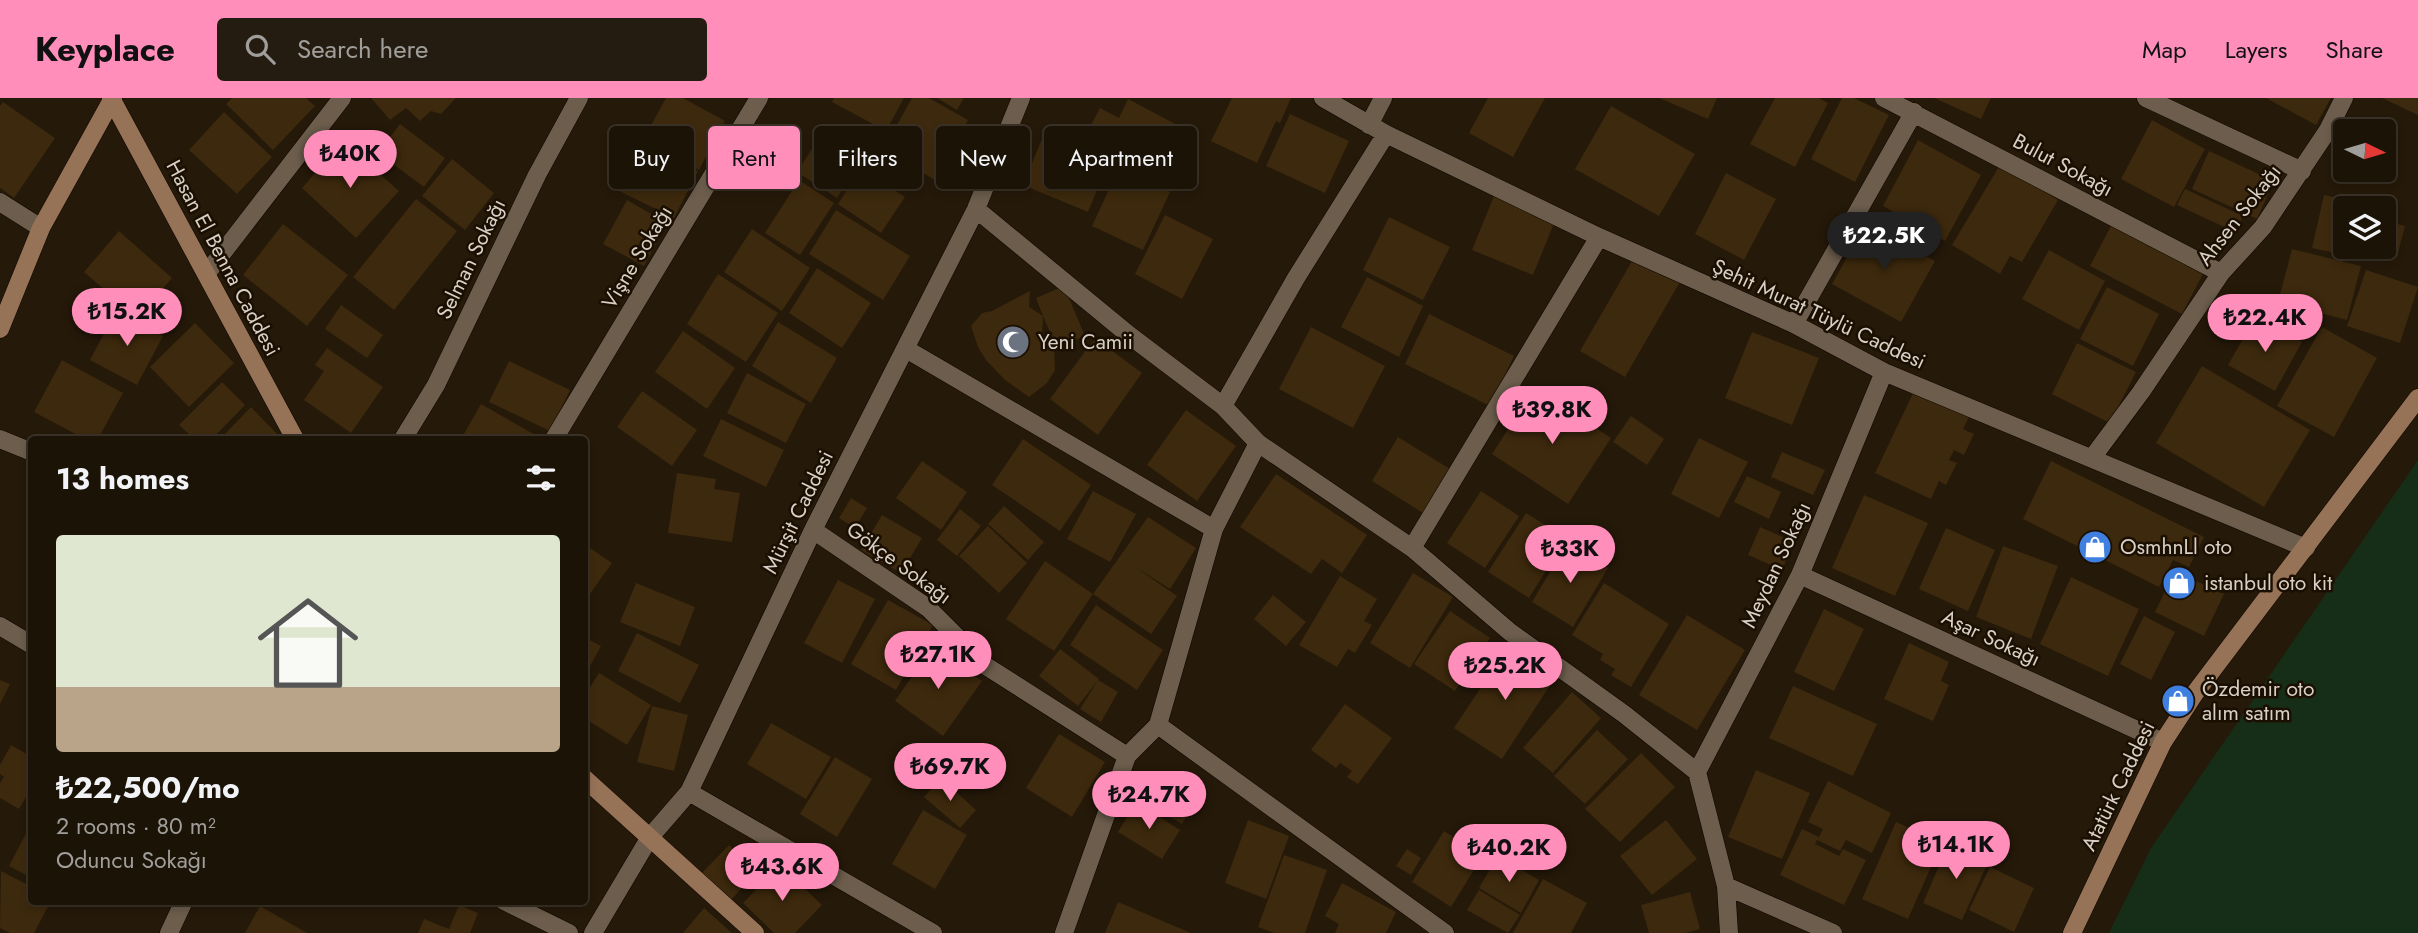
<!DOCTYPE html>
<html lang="en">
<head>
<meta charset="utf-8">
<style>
	:root { --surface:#1c1307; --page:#251c11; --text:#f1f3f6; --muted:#a09e9b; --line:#3a3228; --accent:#ff8ebb }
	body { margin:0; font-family:Jost,sans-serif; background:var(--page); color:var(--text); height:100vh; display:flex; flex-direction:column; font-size:26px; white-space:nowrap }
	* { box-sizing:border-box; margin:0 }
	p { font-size:23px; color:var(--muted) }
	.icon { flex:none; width:38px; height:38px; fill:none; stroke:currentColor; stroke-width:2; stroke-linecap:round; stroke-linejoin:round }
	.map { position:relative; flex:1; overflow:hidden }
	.side { position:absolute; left:28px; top:338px; width:560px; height:469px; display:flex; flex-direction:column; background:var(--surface); border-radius:7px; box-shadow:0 4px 10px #0003,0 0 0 2px var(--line) }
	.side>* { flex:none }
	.top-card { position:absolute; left:609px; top:28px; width:665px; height:63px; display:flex; gap:14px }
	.needle { width:46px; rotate:95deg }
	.fabs { position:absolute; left:2333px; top:21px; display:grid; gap:14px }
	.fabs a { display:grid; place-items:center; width:63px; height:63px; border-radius:7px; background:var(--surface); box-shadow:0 4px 10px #0003,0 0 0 2px var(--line); font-size:35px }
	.price { position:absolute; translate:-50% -60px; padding:0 16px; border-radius:24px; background:var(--accent); color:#111; font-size:23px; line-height:46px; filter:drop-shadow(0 2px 4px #0008) }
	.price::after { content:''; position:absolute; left:50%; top:42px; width:21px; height:16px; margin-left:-10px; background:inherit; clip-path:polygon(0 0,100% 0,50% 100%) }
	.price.selected { background:#222; color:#fff }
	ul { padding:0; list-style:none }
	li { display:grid; align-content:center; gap:14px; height:371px; padding:0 28px }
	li+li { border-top:2px solid var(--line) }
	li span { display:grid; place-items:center; height:217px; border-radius:7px; color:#555 }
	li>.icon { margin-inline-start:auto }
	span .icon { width:126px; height:126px; fill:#fffc; stroke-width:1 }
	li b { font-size:30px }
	h2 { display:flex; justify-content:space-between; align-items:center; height:84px; padding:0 28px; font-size:30px }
	.chip { padding:0 24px; border-radius:7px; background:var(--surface); box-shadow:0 4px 10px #0003,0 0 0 2px var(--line); font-size:24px; line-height:63px }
	.chip.selected { background:var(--accent); color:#111 }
	header { display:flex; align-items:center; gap:42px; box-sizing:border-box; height:98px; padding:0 35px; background:var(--accent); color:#111 }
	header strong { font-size:33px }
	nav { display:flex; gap:38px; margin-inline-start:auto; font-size:24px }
	.search { width:490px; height:63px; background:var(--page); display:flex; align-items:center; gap:18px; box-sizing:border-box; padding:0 24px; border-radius:7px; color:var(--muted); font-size:26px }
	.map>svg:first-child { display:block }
	.green { fill:#162e17 }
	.building { fill:#3d290d }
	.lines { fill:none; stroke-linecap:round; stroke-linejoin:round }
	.street-casing { stroke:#0d0400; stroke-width:19 }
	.secondary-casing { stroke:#0d0400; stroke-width:19 }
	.street { stroke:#6c5d4c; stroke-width:18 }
	.secondary { stroke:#967257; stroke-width:18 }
	.labels { text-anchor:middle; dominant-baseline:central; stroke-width:5; stroke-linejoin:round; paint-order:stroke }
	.street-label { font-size:21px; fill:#d8d0c6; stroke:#1b0f02 }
	.poi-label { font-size:21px; fill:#d8d0c6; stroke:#1b0f02; text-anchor:start }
</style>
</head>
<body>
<header>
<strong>Keyplace</strong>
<div class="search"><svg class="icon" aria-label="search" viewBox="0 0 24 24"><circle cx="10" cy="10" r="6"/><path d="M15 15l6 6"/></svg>Search here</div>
<nav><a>Map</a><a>Layers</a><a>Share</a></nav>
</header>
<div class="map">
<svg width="2418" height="835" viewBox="0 0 2418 835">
	<rect width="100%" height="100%" fill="#251909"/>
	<path class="green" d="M2418,362v473h-309l42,-85z"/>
	<path class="building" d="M232,0h74l9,8 -42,44 -47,-46z
		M371,0h85l-15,16 -10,-3 -11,10 -14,-13 -16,12z
		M666,0h17l42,23 -26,49 -56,-30z
		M834,0h70l-18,33 -54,-29z
		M912,0h17l39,22 -33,60 -52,-30z
		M937,0h27l-7,12z
		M1232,0h59l-11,25 -4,-2 -19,42 -46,-22z
		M1488,0h57l-32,59 -44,-24z
		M1659,0h58l-9,21z
		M1775,0h44l9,5 -33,64 -45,-23z
		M1842,0h12l35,17 -34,67 -44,-23z
		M1934,0h57l-10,21z
		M2266,0h65l-15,27z
		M2382,0h36v17z
		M1128,1l68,36 -26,50 -87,-45 17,-32 19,10z
		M3,4l52,36 -41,60 -14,-10v-82z
		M1611,8l84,48 -36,62 -84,-47z
		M224,14l48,45 -35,37 -48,-44z
		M1290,16l59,27 -24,52 -59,-27z
		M2152,22l53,29 -31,58 -53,-28z
		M400,26l45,34 -21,29 -46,-34z
		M1044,36l65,27 -21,51 -65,-27z
		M819,40l40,26 -22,34 -40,-26z
		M1918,42l63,35 -36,66 -62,-35z
		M343,43l56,50 -43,47 -54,-50z
		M638,43l60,30 -24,47 -59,-29z
		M2209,53l65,30 -17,38 -65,-30z
		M452,61l42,34 -29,37 -43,-34z
		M2000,67l58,35 -36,62 -12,-6 -10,18 -48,-29z
		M861,70l44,29 -24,36 -43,-29z
		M1119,70l51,24 -27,58 -51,-24z
		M1726,75l50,26 -32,61 -49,-26z
		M799,82l35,23 -34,52 -35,-22z
		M2185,91l58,27 -8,16 -58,-27z
		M2324,97l53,12 -32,1v39h31l-3,14 -61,-13z
		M1494,98l61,25 -22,54 -61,-25z
		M416,101l41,32 -63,79 -41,-33z
		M627,102l40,23 -23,43 -41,-22z
		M836,112l74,46 -27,44 -74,-46z
		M1165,117l48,24 -31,60 -47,-25z
		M1389,119l61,30 -27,53 -60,-30z
		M2386,123l19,5 -8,31 -18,-5 1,-5h4z
		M2113,124l92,48 -23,44 -92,-48z
		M1866,125l69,38 -34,61 -69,-38z
		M283,126l65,51 -41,51 -64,-51z
		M752,131l58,39 -28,43 -58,-39z
		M119,133l53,47 -35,40 -53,-46z
		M2292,151l69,17 -14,54 -69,-18z
		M2049,152l56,31 -26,49 -57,-31z
		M1635,158l45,26 -55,95 -45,-26z
		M817,170l54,35 -29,45 -53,-35z
		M2366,172l52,17 -18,56 -53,-17z
		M718,176l60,39 -32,49 -59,-38z
		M1367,179l56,29 -24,51 -58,-30z
		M1064,188l21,50 -28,12 -14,-32 -1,22 12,8 1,24 -8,13 -18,14 -24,-17 -19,-20 -8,-13 -7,-21 11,-13 10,-2 38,-20 -1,16 14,9 -7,-18z
		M2107,189l52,27 -26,52 -53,-27z
		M341,207l42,30 -16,23 -42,-29z
		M116,213l47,25 -26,49 -47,-25z
		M1429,216l85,42 -24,50 -85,-42z
		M2256,218l46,26 -27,49 -47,-26z
		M778,224l59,36 -26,45 -59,-37z
		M195,225l39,40 -45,44 -39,-40z
		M1311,229l74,39 -32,62 -74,-39z
		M2322,229l55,31 -43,79 -57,-31z
		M683,233l52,37 -28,41 -52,-37z
		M1752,234l67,26 -27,67 -67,-27z
		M1095,240l47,35 -44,62 -48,-36z
		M2077,245l59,29 -26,51 -58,-29z
		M327,250l56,39 -32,46 -47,-33 20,-29 -9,-6z
		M62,262l61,33 -25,46h-13l-51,-27z
		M509,263l61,29 -20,41 -61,-29z
		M2202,268l108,64 -46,77 -108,-64z
		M747,275l59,31 -20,39 -59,-30z
		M222,284l23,23 -33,34h-18l-15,-14z
		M1535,290l76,50 -43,66 -76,-50z
		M1915,291l55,26 -7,14 11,5 -10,21 -10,-5 -5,10 8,3 -11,22 -7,-4 -8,18 -56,-26z
		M642,293l55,39 -25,36 -55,-39z
		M481,306l56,32 -1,3h-75z
		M251,309l28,29 -3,3h-56z
		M1186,312l50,36 -39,55 -50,-36z
		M1631,318l33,23 -17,26 -34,-23z
		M721,321l63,31 -18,37 -63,-31z
		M1398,339l52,32 -27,44 -51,-32z
		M1699,340l49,24 -29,56 -48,-24z
		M1023,341l68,46 -31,46 -68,-46z
		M1782,354l43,18 -12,25 -42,-18z
		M922,363l45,31 -26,38 -45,-32z
		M2051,363l153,76 -15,30 -16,-7 -14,27 -136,-68z
		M677,375l39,6 -2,10 26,4 -8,49 -64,-9z
		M1276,376l91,61 -25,38 -20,-14 -11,15 -71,-47z
		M1747,378l34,16 -12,27 -35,-17z
		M1093,393l43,23 -26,48 -43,-23z
		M1481,393l38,25 -34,52 -38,-25z
		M1864,397l64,28 -33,73 -63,-28z
		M851,400l16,10 -12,20 -16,-10z
		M1004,408l40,36 -16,18 -40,-36z
		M960,411l21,17 -24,30 -20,-16z
		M1526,415l40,25 -37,60 -41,-26z
		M882,417l40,23 -21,35 -40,-23z
		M1148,419l48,31 -26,41 -36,-23 43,30 -26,38 -58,-40 -39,57 -48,-32 39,-58 48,33z
		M988,428l39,37 -28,30 -40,-37z
		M1760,429l34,15 -12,28 -34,-15z
		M1946,430l49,22 -27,61 -49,-22z
		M1567,445l41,25 -35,59 -41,-25z
		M584,446l28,19 -25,35 -3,-1z
		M2003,448l55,20 -27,73 -55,-22z
		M2175,473l49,23 -20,42 -49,-24z
		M1413,475l40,24 -43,71 -40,-25z
		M1340,478l37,23 -13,22 8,4 -17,28 -7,-4 -11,18 -38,-22z
		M2071,479l68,32 -31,67 -68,-32z
		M838,482l37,19 -33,64 -38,-20z
		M636,485l59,24 -15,39 -60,-24z
		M1604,485l65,41 -38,63 -20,-12 4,-6 -15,-9 3,-6 -31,-19z
		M1273,497l33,27 -20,24 -32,-27z
		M888,502l45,25 -37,65 -45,-26z
		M1096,507l67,45 -26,40 -67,-45z
		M1824,511l40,20 -30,62 -40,-19z
		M1450,513l40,27 -35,53 -41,-27z
		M1687,517l58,35 -48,80 -58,-35z
		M2144,518l31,16 -24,48 -31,-16z
		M637,535l62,32 -19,38 -62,-32z
		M584,539l17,9 -17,31z
		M1909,545l40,19 -8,19 8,4 -16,36 -49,-22z
		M1509,547l47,31 -54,83 -48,-31z
		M933,548l49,35 -39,55 -48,-35z
		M1060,551l39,30 -21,27 -39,-30z
		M599,575l52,32 -24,40 -43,-27v-21z
		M0,582l10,4 -10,20z
		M1098,582l20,12 -17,30 -21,-13z
		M1793,588l84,38 -24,52 -84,-38z
		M1572,594l29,26 -48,55 -30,-25z
		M1345,606l47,34 -34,46 -11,-7 5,-6 -12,-8 -4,5 -25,-18z
		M652,608l36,9 -14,56 -37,-9z
		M771,625l60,34 -25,42 -59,-35z
		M1597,632l31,29 -43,45 -31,-28z
		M1059,636l46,28 -33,55 -46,-29z
		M11,647l21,12v36l-3,-1 -10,17 -19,-11v-15l4,-6 -4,-3v-9z
		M1641,655l34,34 -55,55 -35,-33z
		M835,659l37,22 -35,58 -37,-23z
		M1756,672l54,23 -28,66 -54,-22z
		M1155,674l43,24 -16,28 -42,-24z
		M941,680l35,32 -16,18 -36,-31z
		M1828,683l63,32 -19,40 -26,-13 -6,11 -23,-11 -2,4 24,12 4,-7 23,11 -22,45 -64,-30 22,-46 17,8 4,-8 -15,-7z
		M1136,704l44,28 -18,29 -44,-27z
		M923,712l44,25 -32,54 -43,-25z
		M1248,722l41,16 -23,63 -41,-16z
		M1666,722l31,39 -45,36 -32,-39z
		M32,724v56l-23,-12z
		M1896,724l46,20 -34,77 -46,-20z
		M1444,733l16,10 4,-6 23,14 -36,58 -39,-25z
		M1949,745l40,17 -27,60 -39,-17z
		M729,747l28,27 -29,31 -28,-28z
		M1407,751l14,9 -10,17 -15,-9z
		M1284,757l43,15 -22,63h-31l-16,-6z
		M1498,758l41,24 -18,33 -42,-25z
		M780,767l42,40 -27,28h-21l-31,-30z
		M1990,769l44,21 -20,44 -45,-22z
		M1,773l31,16v14h19l-17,32h-24l-10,-5z
		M1543,781l44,24 -16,30h-58z
		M1342,785l54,29 -10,21h-51l4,-9 -14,-8z
		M1479,792l41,25 -12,18 -41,-23z
		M1690,794l10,37 -14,4h-37l-8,-28z
		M1118,804l73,31h-86z
		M459,807l19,8 -8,20h-52l6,-14 25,10z
		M260,808l47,27h-62z
		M704,810l28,25h-49z"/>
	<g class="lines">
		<defs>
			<path id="street" d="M1323,0l63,36 213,103 195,87 90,48 422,176
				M1884,0l337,175
				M2146,0l156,73
				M1369,27l14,-27
				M0,104l41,26
				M976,111l153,126 94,71 35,37 154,105 98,84 114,82 73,58 29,114 3,47
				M207,175l135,-175
				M1794,226l120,-212
				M906,251l308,180
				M1223,308l73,-128 90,-144
				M0,341l32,13
				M403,341l33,-54 101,-210 42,-77
				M554,341l205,-341
				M2092,360l49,-66 80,-119 42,-46 65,-97 16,-32
				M813,432l115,78 58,58 141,90
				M1412,450l187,-311
				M1800,477l363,167
				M0,528l32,19
				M1158,627l287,208
				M1697,674l103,-197 84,-203
				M689,694l244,141
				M1726,788l107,47
				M504,803l65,32
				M169,835l15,-32
				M593,835l57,-96 39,-45 124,-262 163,-321 45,-111
				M1064,835l63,-177 31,-31 56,-196 44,-86"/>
			<path id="secondary" d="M111,0l184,341
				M0,231l41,-101 72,-130
				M584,680l171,155
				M2072,835l91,-191 32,-49 223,-295"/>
		</defs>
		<use href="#street" class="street-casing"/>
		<use href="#secondary" class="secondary-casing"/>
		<use href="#street" class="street"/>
		<use href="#secondary" class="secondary"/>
	</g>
	<defs>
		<symbol id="mosque-disc" viewBox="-11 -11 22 22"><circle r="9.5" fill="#6b7280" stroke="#1b0f02"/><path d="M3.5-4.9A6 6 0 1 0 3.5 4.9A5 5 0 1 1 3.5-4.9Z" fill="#fff"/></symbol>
		<symbol id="shop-disc" viewBox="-11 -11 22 22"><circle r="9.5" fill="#3f7fe0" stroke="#1b0f02"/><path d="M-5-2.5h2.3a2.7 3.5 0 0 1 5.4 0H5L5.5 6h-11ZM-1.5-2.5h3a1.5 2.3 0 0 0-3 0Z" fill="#fff"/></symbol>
	</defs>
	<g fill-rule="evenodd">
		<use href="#mosque-disc" x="994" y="225" width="38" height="38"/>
		<use href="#shop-disc" x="2076" y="430" width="38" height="38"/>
		<use href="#shop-disc" x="2160" y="466" width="38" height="38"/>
		<use href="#shop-disc" x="2159" y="584" width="38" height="38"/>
	</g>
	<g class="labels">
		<g class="street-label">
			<text transform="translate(2063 67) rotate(28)">Bulut Sokağı</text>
			<text transform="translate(2239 117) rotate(-52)">Ahsen Sokağı</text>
			<text transform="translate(637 159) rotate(-59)">Vişne Sokağı</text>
			<text transform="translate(223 160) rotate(62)">Hasan El Benna Caddesi</text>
			<text transform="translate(471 161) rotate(-64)">Selman Sokağı</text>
			<text transform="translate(1819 216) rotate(25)">Şehit Murat Tüylü Caddesi</text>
			<text transform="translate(798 414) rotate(-64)">Mürşit Caddesi</text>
			<text transform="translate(899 465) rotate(36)">Gökçe Sokağı</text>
			<text transform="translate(1776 467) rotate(-65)">Meydan Sokağı</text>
			<text transform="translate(1991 540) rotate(25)">Aşar Sokağı</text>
			<text transform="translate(2118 688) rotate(-64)">Atatürk Caddesi</text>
		</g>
		<g class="poi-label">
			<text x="1038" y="244">Yeni Camii</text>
			<text x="2120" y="449">OsmhnLl oto</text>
			<text x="2204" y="485">istanbul oto kit</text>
			<text x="2202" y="591">Özdemir oto<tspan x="2202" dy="24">alım satım</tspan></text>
		</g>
	</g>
</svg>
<div class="fabs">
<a><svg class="needle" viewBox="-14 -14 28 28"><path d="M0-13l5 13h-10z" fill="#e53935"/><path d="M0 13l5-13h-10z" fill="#a09e9b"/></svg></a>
<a><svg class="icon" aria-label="layers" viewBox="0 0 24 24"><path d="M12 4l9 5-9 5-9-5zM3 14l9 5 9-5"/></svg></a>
</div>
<b class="price" style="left:350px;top:92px">₺40K</b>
<b class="price selected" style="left:1884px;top:174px">₺22.5K</b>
<b class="price" style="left:127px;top:250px">₺15.2K</b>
<b class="price" style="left:2265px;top:256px">₺22.4K</b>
<b class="price" style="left:1552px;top:348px">₺39.8K</b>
<b class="price" style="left:1570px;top:487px">₺33K</b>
<b class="price" style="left:938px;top:593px">₺27.1K</b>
<b class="price" style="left:1505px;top:604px">₺25.2K</b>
<b class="price" style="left:950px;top:705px">₺69.7K</b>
<b class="price" style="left:1149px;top:733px">₺24.7K</b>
<b class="price" style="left:1956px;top:783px">₺14.1K</b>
<b class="price" style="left:1509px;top:786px">₺40.2K</b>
<b class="price" style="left:782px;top:805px">₺43.6K</b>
<div class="top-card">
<a class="chip">Buy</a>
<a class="chip selected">Rent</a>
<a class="chip">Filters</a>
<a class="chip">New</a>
<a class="chip">Apartment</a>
</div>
<section class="side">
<h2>13 homes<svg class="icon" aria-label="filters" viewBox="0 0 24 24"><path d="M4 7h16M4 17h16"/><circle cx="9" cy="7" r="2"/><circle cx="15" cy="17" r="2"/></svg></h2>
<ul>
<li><span style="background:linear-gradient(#dfe7d0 70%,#b9a48a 0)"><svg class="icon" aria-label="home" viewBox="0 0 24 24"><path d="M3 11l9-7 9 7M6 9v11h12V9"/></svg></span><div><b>₺22,500/mo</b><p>2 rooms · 80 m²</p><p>Oduncu Sokağı</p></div></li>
</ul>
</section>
</div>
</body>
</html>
